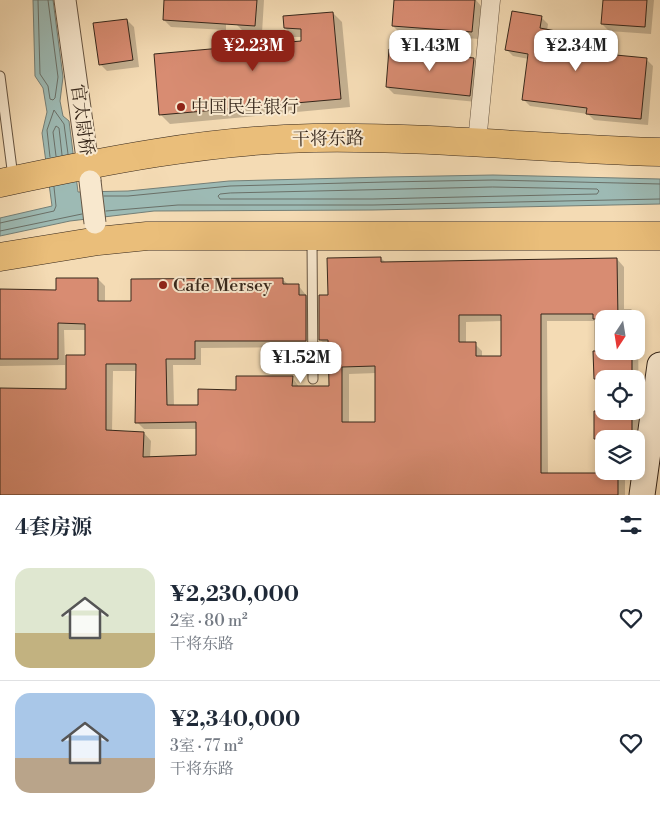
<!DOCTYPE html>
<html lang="zh">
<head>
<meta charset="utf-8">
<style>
	:root { --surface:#fff; --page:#f6f6f7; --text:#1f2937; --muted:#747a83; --line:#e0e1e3; --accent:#8f2418 }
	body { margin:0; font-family:"Libre Bodoni","Noto Serif SC",serif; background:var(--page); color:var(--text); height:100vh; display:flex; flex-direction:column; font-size:19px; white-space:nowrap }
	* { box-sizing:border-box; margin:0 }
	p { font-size:16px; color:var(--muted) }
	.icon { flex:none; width:28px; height:28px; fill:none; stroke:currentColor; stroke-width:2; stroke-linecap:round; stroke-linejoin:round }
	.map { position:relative; height:495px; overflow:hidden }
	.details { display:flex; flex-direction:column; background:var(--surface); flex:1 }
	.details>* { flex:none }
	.needle { width:32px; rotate:192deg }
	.buttons { position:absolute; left:595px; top:310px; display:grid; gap:10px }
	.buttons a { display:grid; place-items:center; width:50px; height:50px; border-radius:10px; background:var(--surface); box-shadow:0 2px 8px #0003; font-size:25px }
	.price { position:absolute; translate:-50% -42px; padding:0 11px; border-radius:10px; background:#fff; color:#222; font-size:16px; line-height:32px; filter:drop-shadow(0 1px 2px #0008) }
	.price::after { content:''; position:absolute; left:50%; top:30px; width:15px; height:11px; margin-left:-8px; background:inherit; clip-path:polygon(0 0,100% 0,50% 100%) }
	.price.selected { background:var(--accent); color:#fff }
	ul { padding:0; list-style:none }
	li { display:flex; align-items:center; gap:15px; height:125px; padding:0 15px }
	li+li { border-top:1px solid var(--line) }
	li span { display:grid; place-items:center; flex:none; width:140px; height:100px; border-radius:15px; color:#555 }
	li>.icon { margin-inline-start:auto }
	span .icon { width:60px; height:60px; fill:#fffc; stroke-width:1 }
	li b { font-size:21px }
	h2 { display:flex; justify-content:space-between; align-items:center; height:60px; padding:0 15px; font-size:21px }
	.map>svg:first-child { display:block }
	.water { fill:#9dbab4; stroke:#747f77 }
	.shadow { fill:#0003; fill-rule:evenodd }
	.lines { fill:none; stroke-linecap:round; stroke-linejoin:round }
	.shore { stroke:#6a7068; stroke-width:1 }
	.building { fill:#d88c72; stroke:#36271b; fill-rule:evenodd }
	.service-casing { stroke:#665441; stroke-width:11 }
	.minor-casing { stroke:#665441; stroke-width:19 }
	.tertiary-casing { stroke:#665441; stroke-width:23 }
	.secondary-casing { stroke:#36271b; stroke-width:27 }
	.primary-casing { stroke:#36271b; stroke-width:29 }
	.service { stroke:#f8e8ce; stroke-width:9 }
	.minor { stroke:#f8e8ce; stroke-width:18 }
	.tertiary { stroke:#f8e8ce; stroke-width:21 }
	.secondary { stroke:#f8e8ce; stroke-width:25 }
	.primary { stroke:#eabe7a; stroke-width:28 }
	.tertiary-bridge-casing { stroke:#665441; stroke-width:23; stroke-linecap:butt }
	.tertiary-bridge { stroke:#f8e8ce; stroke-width:21 }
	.poi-dot { fill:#8f2418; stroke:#f8e8ce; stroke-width:2 }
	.labels { text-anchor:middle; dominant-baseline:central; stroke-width:4; stroke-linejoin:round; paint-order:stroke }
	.poi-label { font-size:18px; fill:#36271b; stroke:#f8e8ce; text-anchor:start }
	.street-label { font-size:18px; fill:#36271b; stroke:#f8e8ce }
</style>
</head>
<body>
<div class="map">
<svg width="660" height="495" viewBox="0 0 660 495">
	<rect width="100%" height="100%" fill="#f4dbb4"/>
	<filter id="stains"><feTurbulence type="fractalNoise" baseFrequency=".004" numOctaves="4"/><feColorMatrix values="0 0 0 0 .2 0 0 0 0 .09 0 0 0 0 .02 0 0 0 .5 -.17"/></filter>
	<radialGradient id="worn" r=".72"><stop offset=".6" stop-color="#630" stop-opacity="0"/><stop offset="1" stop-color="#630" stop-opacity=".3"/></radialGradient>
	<path class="water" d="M33,0h20l10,77 -3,24 3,15 6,5 9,71 50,-1 101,-10 157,-4 107,-2 167,4v25l-287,6 -219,1 -84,10 -70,15v-18l52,-12 -10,-73 5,-21 -4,-24 -8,-12z"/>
	<path class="shadow" d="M166,0h60v30l-55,-3 -7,-7z
		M239,0h25l-2,33 -19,-2 -7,-7z
		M395,0h81l5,6 -2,33 -79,-6 -7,-7z
		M604,0h50l-3,34 -42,-3 -7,-7z
		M333,13l9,9 8,85 -180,17 -9,-9 141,-73v-5h-8l-9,-9z
		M541,17l7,7 -1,7 29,5 7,7 -1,10 64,6 7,7 -5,59 -54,-5 -6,-6 -58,-8 -7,-7 6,-40 -16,-3 -7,-7z
		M127,20l7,7 5,40 -32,4 -7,-7z
		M474,59l7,7 -4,36 -83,-8 -7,-7z
		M381,258l5,5 231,-4 7,8v42h7l7,7 1,144h-3v-21h-32v32h21v24h-625v-105h68l18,-34v-26h-22l1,35 -65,1v-75h57l41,-12 7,7v16h27l150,-23 7,6h9l15,19v43l-112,1v17h-28l1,41h25l38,-15 55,-14 7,10h31v-40l-10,-7 9,-44zM604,319h32v32h-32zM502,321v37l-20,-1v-6l-7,-7h-9v-22zM547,321h47l2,154h-48zM113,371h24v51l7,7h53l1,27 -48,2 1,-17 -7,-8 -32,-1zM376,373v51h-27v-50zM604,379h32v32h-32z"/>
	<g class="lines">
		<path class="shore" d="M38,0l2,74 8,12 2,13 3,1 2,-2 3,-21 -10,-77
			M56,156l-3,-24 3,-6 3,2 3,27
			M50,157l-3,-27 7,-20 10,14 4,30
			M493,187l104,2 2,2 -2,3 -224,5h-153l-2,-3 2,-2 10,-1z
			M104,196h24l102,-10 156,-4 107,-2 167,4
			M106,211l72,-6h195l287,-6
			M0,223l54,-12 2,-5 -2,-19
			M0,231l82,-17"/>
	</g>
	<path class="building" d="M164,0h93l-2,26 -92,-6z
		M394,0h81l-3,32 -80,-6z
		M603,0h44l-2,27 -44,-3z
		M512,11l30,5 -2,12 37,7 -3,16 73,7 -6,61 -55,-5 1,-6 -65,-8 6,-46 -23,-4z
		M333,12l8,87 -182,16 -5,-61 147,-13v-12l-17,-1 -1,-12z
		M127,19l6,41 -34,5 -6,-42z
		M389,49l85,9 -4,38 -84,-9z
		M381,257v5l236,-4 1,61h-25v-5h-52v159h77v22h-618v-107l66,1v-34h19v-31l-27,-1v36h-58v-70l56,1v-12h42v23h33v-22l152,-1v6h16v11h7v46h-111v18h-29l1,46h31v-16l38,1v-14h57l-1,10h37l-1,-46h-9v-45h9l-1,-37zM459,315h42v41h-25v-14h-17zM106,364h30l-1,59 61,-1v33l-53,2 1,-25 -38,-2zM375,366v56h-33v-55z
		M593,351h39v28h-38z
		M594,411h38v28h-38z"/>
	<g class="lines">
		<defs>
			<path id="service" d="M0,76l13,101
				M312,240l1,139"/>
			<path id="minor" d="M477,142l14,-142"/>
			<path id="tertiary" d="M65,0l25,180"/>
			<path id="secondary" d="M642,495l18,-130"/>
			<path id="primary" d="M0,183c103,-22 208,-43 313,-45 116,-2 231,11 347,14
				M0,257l98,-16 49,-5h513"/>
		</defs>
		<use href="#service" class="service-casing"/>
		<use href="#minor" class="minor-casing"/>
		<use href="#tertiary" class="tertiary-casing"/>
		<use href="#secondary" class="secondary-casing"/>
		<use href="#primary" class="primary-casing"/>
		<use href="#service" class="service"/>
		<use href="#minor" class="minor"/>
		<use href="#tertiary" class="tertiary"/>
		<use href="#secondary" class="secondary"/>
		<use href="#primary" class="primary"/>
		<defs>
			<path id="tertiary-bridge" d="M90,181l5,42"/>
		</defs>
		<use href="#tertiary-bridge" class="tertiary-bridge-casing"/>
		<use href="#tertiary-bridge" class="tertiary-bridge"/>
	</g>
	<g class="poi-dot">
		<circle cx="181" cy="107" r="5"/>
		<circle cx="163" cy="285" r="5"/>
	</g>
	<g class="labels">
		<g class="poi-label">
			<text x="191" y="107">中国民生银行</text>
			<text x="173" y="285">Cafe Mersey</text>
		</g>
		<g class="street-label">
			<text transform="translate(82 120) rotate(82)">官太尉桥</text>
			<text transform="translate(328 139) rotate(-1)">干将东路</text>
		</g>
	</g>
	<rect width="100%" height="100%" filter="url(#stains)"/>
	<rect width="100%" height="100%" fill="url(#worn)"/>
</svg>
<div class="buttons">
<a><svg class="needle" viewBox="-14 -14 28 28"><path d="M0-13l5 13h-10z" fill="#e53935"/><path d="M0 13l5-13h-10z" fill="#747a83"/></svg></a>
<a><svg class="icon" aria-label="locate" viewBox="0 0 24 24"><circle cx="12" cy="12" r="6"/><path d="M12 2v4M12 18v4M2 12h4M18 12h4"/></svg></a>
<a><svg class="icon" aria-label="layers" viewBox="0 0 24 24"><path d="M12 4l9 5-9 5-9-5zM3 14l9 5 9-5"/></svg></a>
</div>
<b class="price selected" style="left:253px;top:72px">¥2.23M</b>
<b class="price" style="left:430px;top:72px">¥1.43M</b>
<b class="price" style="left:576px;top:72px">¥2.34M</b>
<b class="price" style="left:301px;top:384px">¥1.52M</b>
</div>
<section class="details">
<h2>4套房源<svg class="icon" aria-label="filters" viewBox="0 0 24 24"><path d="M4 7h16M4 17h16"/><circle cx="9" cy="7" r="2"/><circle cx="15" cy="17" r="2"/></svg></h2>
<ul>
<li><span style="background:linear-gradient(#dfe7d0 65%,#c2b280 0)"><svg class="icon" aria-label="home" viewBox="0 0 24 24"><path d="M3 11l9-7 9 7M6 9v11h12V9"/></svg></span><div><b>¥2,230,000</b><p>2室 · 80 m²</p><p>干将东路</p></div><svg class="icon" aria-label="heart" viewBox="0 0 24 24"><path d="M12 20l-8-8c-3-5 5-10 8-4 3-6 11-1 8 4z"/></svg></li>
<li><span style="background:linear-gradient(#a9c7e8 65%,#b9a48a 0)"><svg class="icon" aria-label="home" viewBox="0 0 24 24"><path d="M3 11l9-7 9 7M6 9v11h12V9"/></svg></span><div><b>¥2,340,000</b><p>3室 · 77 m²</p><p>干将东路</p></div><svg class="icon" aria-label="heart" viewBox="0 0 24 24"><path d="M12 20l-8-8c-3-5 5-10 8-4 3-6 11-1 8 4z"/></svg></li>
</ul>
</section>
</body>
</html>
